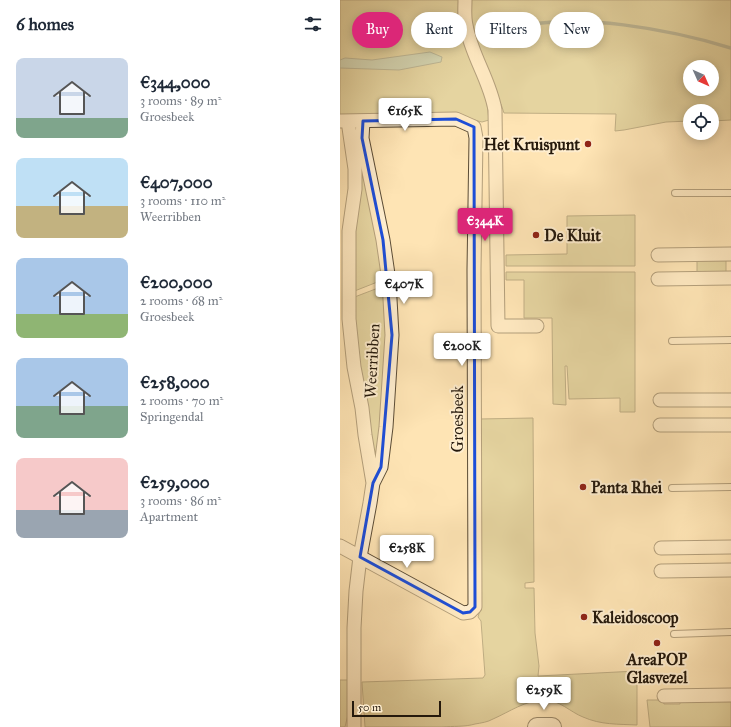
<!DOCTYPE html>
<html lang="en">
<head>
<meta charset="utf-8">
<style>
	:root { --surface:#fff; --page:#f6f6f7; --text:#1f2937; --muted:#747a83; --accent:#db2777 }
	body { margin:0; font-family:"IM FELL Great Primer",serif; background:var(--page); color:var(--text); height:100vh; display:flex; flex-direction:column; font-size:15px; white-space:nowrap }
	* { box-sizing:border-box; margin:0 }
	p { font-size:13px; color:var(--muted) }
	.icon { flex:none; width:22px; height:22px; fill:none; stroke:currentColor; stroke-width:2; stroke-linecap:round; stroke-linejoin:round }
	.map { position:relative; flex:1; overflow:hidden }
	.sheet { display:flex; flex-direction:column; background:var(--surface); width:340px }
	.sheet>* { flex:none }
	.top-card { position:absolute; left:12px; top:12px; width:319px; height:36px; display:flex; gap:8px }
	.needle { width:26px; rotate:135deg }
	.tools { position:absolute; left:343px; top:60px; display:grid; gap:8px }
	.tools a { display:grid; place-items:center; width:36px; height:36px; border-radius:50%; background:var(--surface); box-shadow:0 2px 10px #0003; font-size:20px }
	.scale { position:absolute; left:12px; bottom:10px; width:89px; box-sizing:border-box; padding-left:4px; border:2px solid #25190c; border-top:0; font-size:11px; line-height:14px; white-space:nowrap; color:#25190c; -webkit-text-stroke:3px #feedce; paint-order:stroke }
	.price { position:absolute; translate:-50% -34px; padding:0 9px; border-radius:4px; background:#fff; color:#222; font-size:13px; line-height:26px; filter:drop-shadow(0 1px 2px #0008) }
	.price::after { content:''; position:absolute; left:50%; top:24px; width:12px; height:9px; margin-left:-6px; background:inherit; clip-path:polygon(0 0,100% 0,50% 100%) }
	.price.current { background:var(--accent); color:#fff }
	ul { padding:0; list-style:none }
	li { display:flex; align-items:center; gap:12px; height:100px; padding:0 16px }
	li span { display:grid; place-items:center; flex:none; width:112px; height:80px; border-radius:8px; color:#555 }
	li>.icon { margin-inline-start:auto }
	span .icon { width:48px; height:48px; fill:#fffc; stroke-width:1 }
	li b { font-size:17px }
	h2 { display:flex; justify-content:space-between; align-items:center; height:48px; padding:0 16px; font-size:17px }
	.tag { padding:0 14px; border-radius:18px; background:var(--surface); box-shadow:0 2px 10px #0003; font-size:14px; line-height:36px }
	.tag.current { background:var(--accent); color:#fff }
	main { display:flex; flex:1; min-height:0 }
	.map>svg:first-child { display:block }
	.green { fill:#c8c187; stroke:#766d4a; fill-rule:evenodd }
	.water { fill:#a0bfac; stroke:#6f7d6c }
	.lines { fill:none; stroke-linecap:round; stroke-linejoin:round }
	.stream { stroke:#6f7d6c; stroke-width:3.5 }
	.lane-casing { stroke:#5b4c36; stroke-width:8 }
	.street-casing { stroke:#5b4c36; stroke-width:15 }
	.secondary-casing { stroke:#25190c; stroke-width:20 }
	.lane { stroke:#feedce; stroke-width:6 }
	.street { stroke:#feedce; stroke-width:13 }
	.secondary { stroke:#feedce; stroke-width:18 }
	.marked { fill:none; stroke:#1d4ed8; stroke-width:3; stroke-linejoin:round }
	.poi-dot { fill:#8f2418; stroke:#feedce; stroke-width:1.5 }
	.labels { text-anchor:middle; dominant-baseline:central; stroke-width:4; stroke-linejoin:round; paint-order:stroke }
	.poi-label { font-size:16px; font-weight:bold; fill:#25190c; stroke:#feedce; text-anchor:start }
	.street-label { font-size:16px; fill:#25190c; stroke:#feedce }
</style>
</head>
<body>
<main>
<section class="sheet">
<h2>6 homes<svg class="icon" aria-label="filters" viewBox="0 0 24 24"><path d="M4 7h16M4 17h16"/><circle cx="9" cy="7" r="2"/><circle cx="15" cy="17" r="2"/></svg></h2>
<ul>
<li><span style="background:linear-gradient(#c9d6e8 75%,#7fa58c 0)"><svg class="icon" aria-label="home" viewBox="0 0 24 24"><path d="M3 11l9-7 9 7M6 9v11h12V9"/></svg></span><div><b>€344,000</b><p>3 rooms · 89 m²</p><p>Groesbeek</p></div></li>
<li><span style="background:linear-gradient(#bfe0f5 60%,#c2b280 0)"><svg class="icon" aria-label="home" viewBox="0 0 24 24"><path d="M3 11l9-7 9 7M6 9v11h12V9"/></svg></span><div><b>€407,000</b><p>3 rooms · 110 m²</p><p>Weerribben</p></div></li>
<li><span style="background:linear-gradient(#a9c7e8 70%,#8fb573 0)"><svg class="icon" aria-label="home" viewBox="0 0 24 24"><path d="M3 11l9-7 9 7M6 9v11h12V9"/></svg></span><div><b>€200,000</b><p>2 rooms · 68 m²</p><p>Groesbeek</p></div></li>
<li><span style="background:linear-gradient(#a9c7e8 60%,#7fa58c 0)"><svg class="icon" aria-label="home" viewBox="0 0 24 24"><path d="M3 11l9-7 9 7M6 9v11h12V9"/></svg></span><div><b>€258,000</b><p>2 rooms · 70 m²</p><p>Springendal</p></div></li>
<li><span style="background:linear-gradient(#f6c9c9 65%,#9aa5b1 0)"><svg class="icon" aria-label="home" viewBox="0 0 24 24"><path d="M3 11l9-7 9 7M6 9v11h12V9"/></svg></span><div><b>€259,000</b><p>3 rooms · 86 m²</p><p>Apartment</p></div></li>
</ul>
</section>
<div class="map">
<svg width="391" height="727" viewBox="0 0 391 727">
	<rect width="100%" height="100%" fill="#fee4b4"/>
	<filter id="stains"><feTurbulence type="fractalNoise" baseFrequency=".005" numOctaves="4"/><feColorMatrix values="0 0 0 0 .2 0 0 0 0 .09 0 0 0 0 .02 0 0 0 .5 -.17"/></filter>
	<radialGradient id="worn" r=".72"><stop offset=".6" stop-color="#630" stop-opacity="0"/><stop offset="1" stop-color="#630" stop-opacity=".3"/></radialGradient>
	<path class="green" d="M0,0h391v120l-19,1v-10h-22v10l-24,1 -42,8 -9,1 1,-17 -112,-1 -3,-9h-14l2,16 -7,2 -26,-7 -116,1zM350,67h22v22h-22z
		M15,135l30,144 -33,13z
		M295,215v51h-129v-11l61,-1v-38z
		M357,258h29v17h-29z
		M166,272h129v140h-15v-14l-51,1 -2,-33h-2l1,39 -13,-1 -1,-86h-28v-38h-18z
		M46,285l3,34 -13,149 -19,-108 -5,-62z
		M193,418l1,164 -9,1v5h9l1,45 4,33 -1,10 99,-5v54c-19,-1 -36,0 -54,-8 -13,-5 -23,-17 -39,-17 -18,0 -35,12 -51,19 -5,3 -12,4 -18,5 -10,3 -22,2 -33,3 -26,0 -51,0 -77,0l-3,-45 121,-4 2,-3 -4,-54 -3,-4 2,-7 -1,-191z
		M0,680h9l1,26 -5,21h-5z
		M307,700h16l1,4h16v-4h51v27h-81z"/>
	<path class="water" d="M90,52l12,5 -1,5 -42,8 -59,-2v-8l5,-2 27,2z"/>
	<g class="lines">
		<path class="stream" d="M150,38c9,-4 17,-8 26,-10 59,-17 156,2 215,20"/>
		<defs>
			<path id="lane" d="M335,193h56
				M332,341l59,-1
				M332,488l59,-1
				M334,634l57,-2"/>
			<path id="street" d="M125,0c0,8 -1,17 1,25 5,30 24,55 29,85l3,216h39
				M0,121l116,-2 18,8 2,11 -2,132 1,337 -5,5 -7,1 -123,-67
				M8,121l7,48v20l-6,42v88l5,48 8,41 3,27 8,48 -3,20 -10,54 -4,34 -2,37v99
				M23,121l-1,17 21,102 6,41 3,54 -6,92 -5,40 -8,16
				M318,255l73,-1
				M318,279l73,-1
				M320,400h71
				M320,425h71
				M321,548l70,-1
				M321,571l70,-1
				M324,696l67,-1"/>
			<path id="secondary" d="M197,727h15"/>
		</defs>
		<use href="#lane" class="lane-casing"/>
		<use href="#street" class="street-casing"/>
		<use href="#secondary" class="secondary-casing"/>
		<use href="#lane" class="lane"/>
		<use href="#street" class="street"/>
		<use href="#secondary" class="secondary"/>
	</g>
	<path d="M0 0H391V727H0ZM116,119l18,8 1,480 -5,5 -7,1 -103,-56 13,-74 8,-16 11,-132 -9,-95 -21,-102 1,-17z" fill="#fee4b4" fill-opacity=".55" fill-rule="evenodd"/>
	<path class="marked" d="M116,119l18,8 1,480 -5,5 -7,1 -103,-56 13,-74 8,-16 11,-132 -9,-95 -21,-102 1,-17z"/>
	<g class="poi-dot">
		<circle cx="248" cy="144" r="4"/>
		<circle cx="196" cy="235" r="4"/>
		<circle cx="243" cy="487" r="4"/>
		<circle cx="244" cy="617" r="4"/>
		<circle cx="317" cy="643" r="4"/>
	</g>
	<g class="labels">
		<g class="poi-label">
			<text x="240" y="144" text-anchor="end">Het Kruispunt</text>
			<text x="204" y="235">De Kluit</text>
			<text x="251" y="487">Panta Rhei</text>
			<text x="252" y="617">Kaleidoscoop</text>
			<text x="317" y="659" text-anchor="middle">AreaPOP<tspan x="317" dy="18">Glasvezel</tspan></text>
		</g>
		<g class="street-label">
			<text transform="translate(32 361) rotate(-87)">Weerribben</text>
			<text transform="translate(117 419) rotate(-90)">Groesbeek</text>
		</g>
	</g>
	<rect width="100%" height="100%" filter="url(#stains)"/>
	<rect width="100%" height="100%" fill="url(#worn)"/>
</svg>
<div class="tools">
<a><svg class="needle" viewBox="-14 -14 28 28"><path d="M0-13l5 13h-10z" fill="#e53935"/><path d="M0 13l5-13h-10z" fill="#747a83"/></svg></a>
<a><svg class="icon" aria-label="locate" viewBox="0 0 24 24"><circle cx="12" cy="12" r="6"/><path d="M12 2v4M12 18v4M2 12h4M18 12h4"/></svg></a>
</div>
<div class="scale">50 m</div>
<b class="price" style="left:65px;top:132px">€165K</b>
<b class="price current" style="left:145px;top:242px">€344K</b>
<b class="price" style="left:64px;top:305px">€407K</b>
<b class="price" style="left:122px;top:367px">€200K</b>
<b class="price" style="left:67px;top:569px">€258K</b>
<b class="price" style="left:204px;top:711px">€259K</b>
<div class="top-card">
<a class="tag current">Buy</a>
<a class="tag">Rent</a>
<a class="tag">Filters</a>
<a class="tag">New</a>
</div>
</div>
</main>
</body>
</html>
